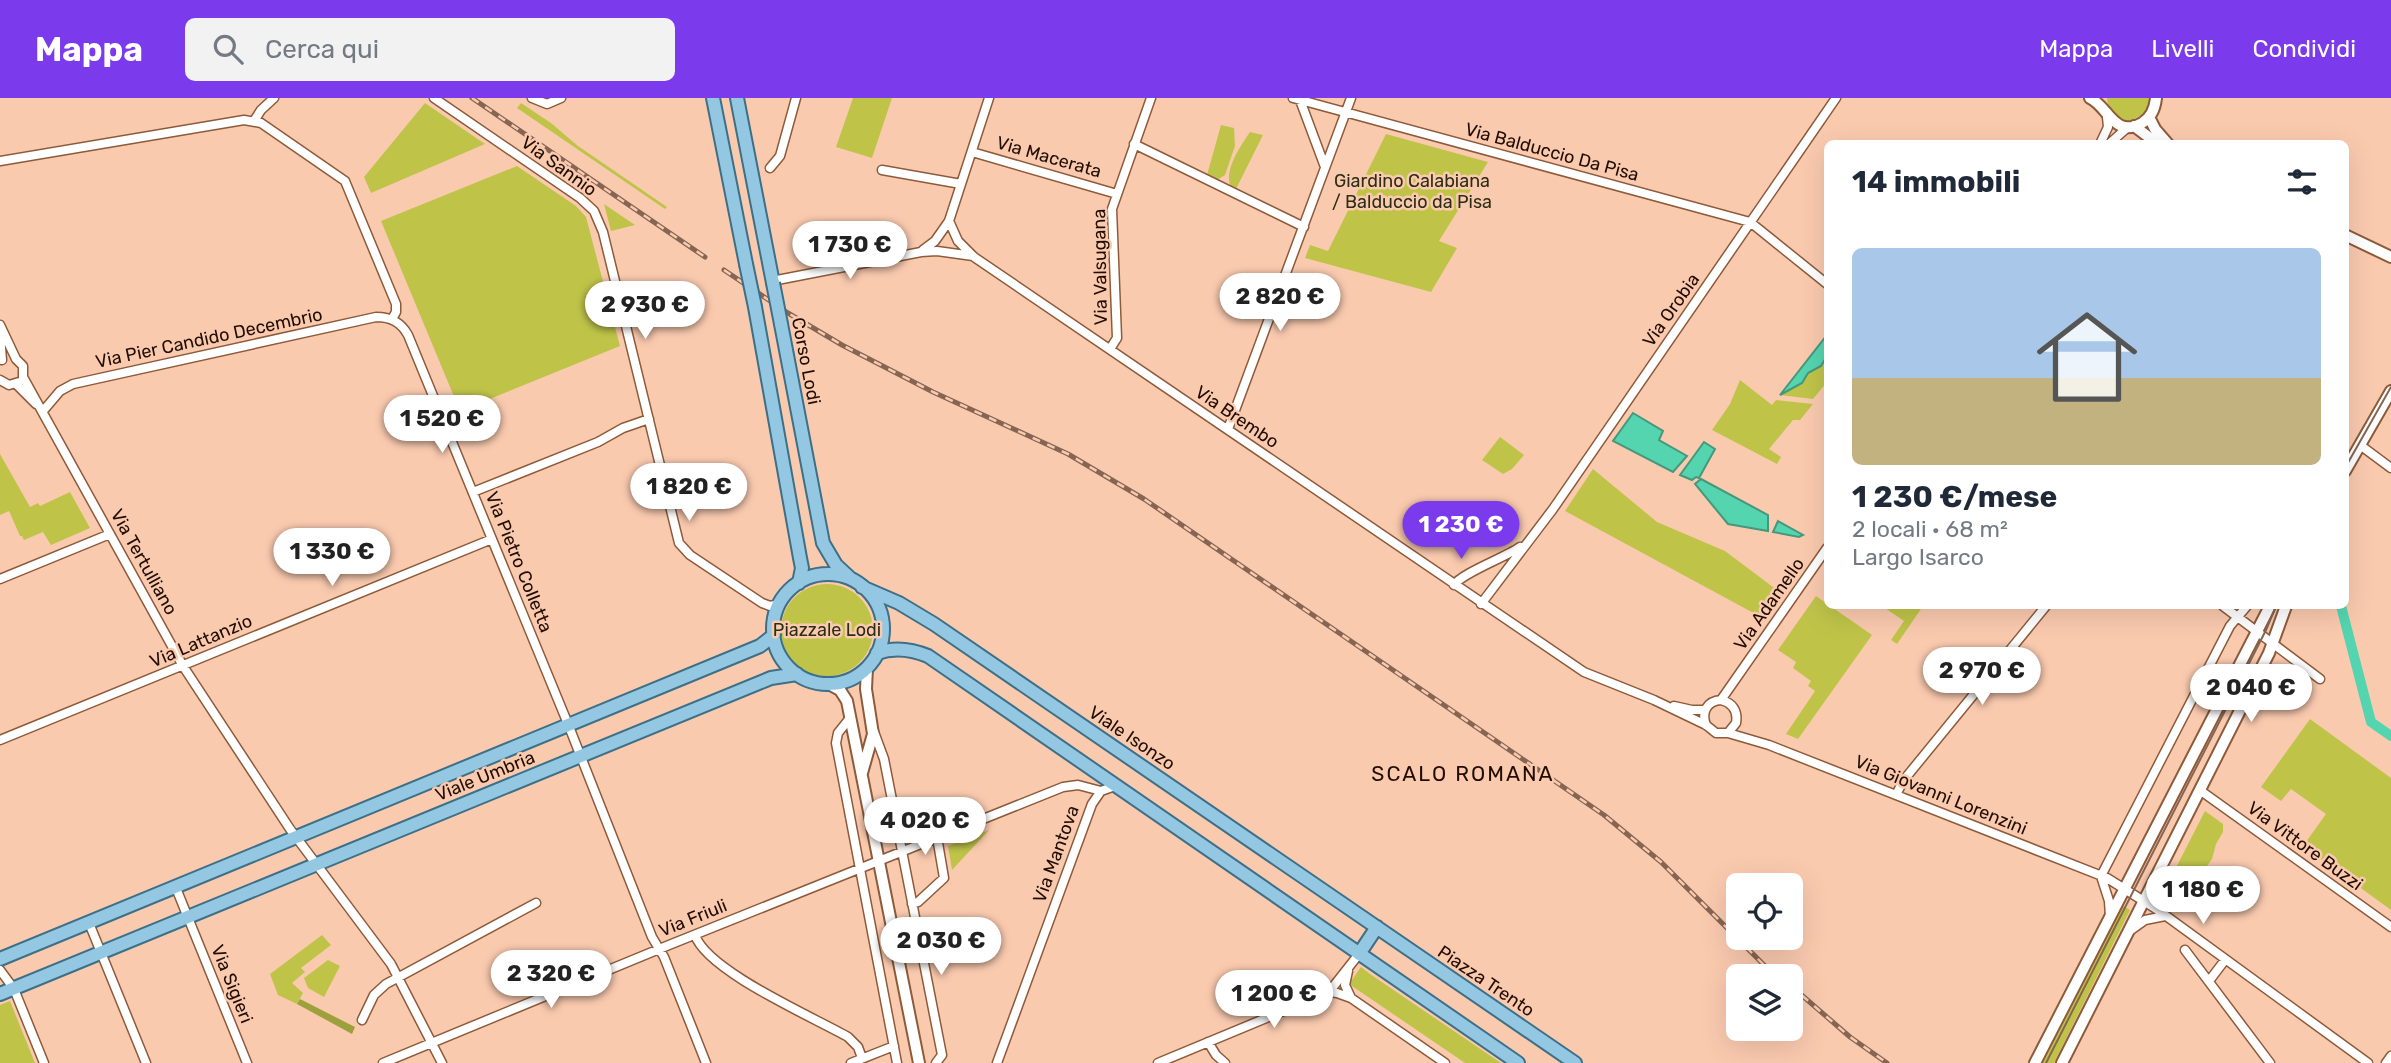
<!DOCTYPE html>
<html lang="it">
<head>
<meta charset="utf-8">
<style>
	:root { --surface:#fff; --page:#f2f2f3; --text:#1f2937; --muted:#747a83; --accent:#7c3aed }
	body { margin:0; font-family:Rubik,sans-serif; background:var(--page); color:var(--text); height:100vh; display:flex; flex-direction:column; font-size:26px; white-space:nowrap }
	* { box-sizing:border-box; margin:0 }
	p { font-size:23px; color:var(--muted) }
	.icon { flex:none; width:38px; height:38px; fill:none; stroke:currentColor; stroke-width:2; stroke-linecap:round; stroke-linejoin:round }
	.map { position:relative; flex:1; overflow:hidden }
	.sheet { position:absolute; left:1824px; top:42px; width:525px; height:469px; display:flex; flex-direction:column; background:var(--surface); border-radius:10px; box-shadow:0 7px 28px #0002 }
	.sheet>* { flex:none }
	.fabs { position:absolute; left:1726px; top:775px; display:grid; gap:14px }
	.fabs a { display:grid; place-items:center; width:77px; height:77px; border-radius:10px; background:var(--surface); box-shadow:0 7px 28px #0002; font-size:35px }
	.price { position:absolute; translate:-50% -60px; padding:0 16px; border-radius:24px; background:#fff; color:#222; font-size:23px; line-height:46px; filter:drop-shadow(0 2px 4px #0008) }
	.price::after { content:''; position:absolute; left:50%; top:42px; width:21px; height:16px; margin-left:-10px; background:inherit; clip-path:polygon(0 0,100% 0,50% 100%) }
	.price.active { background:var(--accent); color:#fff }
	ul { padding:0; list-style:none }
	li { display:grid; align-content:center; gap:14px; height:371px; padding:0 28px }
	li span { display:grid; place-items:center; height:217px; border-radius:10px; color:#555 }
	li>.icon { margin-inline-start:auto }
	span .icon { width:126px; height:126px; fill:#fffc; stroke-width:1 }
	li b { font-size:30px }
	h2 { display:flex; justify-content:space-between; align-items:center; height:84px; padding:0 28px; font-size:30px }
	header { display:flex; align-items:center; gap:42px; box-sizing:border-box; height:98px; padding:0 35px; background:var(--accent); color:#fff }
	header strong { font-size:33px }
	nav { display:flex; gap:38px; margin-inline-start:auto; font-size:24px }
	.search { width:490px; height:63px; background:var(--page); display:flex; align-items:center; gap:18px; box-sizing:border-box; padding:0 24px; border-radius:10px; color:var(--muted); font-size:26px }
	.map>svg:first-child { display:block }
	.green { fill:#bfc449 }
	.forest { fill:#9da13b }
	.water { fill:#55d4b0; stroke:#46987c; stroke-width:2 }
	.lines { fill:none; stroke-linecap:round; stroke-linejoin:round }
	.canal { stroke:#55d4b0; stroke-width:10 }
	.street-casing { stroke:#8d5a3a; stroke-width:11 }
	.secondary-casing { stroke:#8d5a3a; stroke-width:14 }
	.primary-casing { stroke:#3d6f87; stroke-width:16 }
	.street { stroke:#fff; stroke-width:8 }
	.secondary { stroke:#fff; stroke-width:10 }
	.primary { stroke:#94c8e2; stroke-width:12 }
	.tram { stroke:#866553; stroke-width:2 }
	.rail-casing { stroke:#866553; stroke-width:5 }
	.rail { stroke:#facaaf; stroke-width:2.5; stroke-dasharray:8; stroke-linecap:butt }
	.primary-bridge-casing { stroke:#3d6f87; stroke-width:16; stroke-linecap:butt }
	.primary-bridge { stroke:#94c8e2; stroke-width:12 }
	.labels { text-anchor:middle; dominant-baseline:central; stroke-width:5; stroke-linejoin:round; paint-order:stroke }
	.street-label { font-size:18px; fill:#220d03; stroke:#facaaf }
	.park-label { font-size:18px; fill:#2b2d16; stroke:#facaaf }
	.quarter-label { font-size:21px; letter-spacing:2px; fill:#220d03; stroke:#facaaf }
</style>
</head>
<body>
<header>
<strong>Mappa</strong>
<div class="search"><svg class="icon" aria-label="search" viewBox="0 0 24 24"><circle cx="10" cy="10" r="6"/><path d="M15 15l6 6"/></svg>Cerca qui</div>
<nav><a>Mappa</a><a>Livelli</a><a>Condividi</a></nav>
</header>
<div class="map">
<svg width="2391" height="965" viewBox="0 0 2391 965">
	<rect width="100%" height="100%" fill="#facaaf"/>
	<path class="green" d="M853,0h39l-20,60 -36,-11z
		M2107,0h43l-5,15 -15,8c-14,-2 -22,-8 -23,-23z
		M425,5l60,41 -114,49 -7,-16z
		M521,5l30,20 27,23 89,61 -2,2 -148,-101z
		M1221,27l13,3 1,18 -10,29 -8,5 -10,-5z
		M1250,34l13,3 -27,54 -6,-3c-5,-18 10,-39 20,-54z
		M1386,36l102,28 -49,79 18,7 -26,44 -126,-34 5,-13 18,6z
		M517,68l59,40 10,11 34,129 -160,65 -79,-190z
		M604,106l31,21 -24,6z
		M1827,258v26l-14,17 -33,-4 22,-12 6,-10 13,-7z
		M1740,282l32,25 4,-5 37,4 -13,16h-7l-24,29 12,8 -4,7 -65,-34 18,-26z
		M1500,339l24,18 -12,14 -9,5 -21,-14z
		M0,356l30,53 8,-4 2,3 30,-14 20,36 -39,17 -8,-13 -19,8 -2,-4h-2l-11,-25 -9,4z
		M1593,371l64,53 68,29 52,39 -18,26 -194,-105z
		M781 532a46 46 0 1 1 92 0a46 46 0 1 1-92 0Z
		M1816,498l56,39 -74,104 -12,-5 29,-43 -7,-5 3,-5 -18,-13 3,-6 -18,-12z
		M1882,508h41l-26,38 -6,-4 13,-19z
		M2310,621l81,59v132l-88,-64 23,-32 -35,-25 -10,12 -20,-14z
		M2205,713l18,13v8l-7,12 -4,15 -35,49 -13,-10 -1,-5z
		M989,732l-37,40 -4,-24z
		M2122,807l8,5 -76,153h-12z
		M322,837l9,10 -30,23 4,4 -13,11 11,10 -6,11 -19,-9 -8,-21z
		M328,862l12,6 -16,31 -16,-9 -4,-10z
		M1361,869l9,7 131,89h-36l-116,-79z
		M10,903l25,62h-35v-58z"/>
	<path class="forest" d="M300,901l55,28 -3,7 -55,-30z"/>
	<path class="water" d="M1827,237v21l-6,10 -13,7 -6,10 -22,12z
		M1633,315l30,18 -4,9 28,16 -14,16 -60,-31z
		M1704,344l11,7 -16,29 -3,-1 -4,3 -12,-5z
		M1701,381l67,36v16l-40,-7 -33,-40z
		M1778,423l25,14 -4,2 -26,-5z"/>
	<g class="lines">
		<path class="canal" d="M2341,508l30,116 20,14"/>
		<defs>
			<path id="street" d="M434,0l146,100 14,13 9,21 76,311 11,12 72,48 8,3 10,-2
				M532,0l15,6 14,-6
				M1293,0l457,124 77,62
				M1300,2l25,67
				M254,23l7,-11 13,-12
				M1134,46l170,83
				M2100,46l8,-17 -1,-10
				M2109,46l19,-17
				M972,54l145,42
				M0,63l244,-41 17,3 84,58 51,123v8l-4,7
				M770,70l10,-12 16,-58
				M882,72l79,14
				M949,123l9,20 16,16 610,415 70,28 52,25 10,8h12l41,12 338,133 51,32 210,153
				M923,152l12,-9 14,-20 40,-123
				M772,183l149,-29 16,-1 36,5
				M0,227l16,34 7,7v11l160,289 107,163 101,135 51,99
				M0,237l2,25
				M1110,251l7,-11 -5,-129 39,-111
				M0,282l9,5 10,-3
				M16,286l20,20
				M43,313l17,-20 13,-7 303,-67c15,0 25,5 32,18l160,389 84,213 12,20 42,106
				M1228,331l123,-331
				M2360,347l31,23
				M473,394l125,-50 25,-14 26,-9
				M0,481l110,-45
				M1454,487c8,-12 50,-27 66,-38
				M1481,506l72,-95 283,-411
				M2223,508l97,73
				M1721,602c12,3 17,11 15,23l-8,10
				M1674,608l18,4h12
				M850,620l-12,15 -2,10 61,320
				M1706,627c-5,-13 1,-24 15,-25l106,-152
				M874,634l10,27 58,296 -6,8
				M0,642l492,-201
				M2201,693l190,136
				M1896,697l7,-14 143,-175
				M2101,778l129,-250 17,-20
				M2101,778l8,25 1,16
				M176,790l71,175
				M912,806l6,-2 26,-24 -7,-41
				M89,825l57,140
				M2131,832l14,-10 20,-4
				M695,837c12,36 118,82 153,102l10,10 4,11
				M2185,852l85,113
				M0,872l14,19 30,74
				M1348,873l-3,14 6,13
				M2209,883l16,-21
				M1329,894l8,1 14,5 94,65
				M362,922l12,-25 12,-11 150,-81
				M1208,944l8,13 9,8
				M383,965l286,-118 394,-158 15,-2 23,6
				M851,965l43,-17
				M997,965l95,-259 9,-13 14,-5
				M1158,965l171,-71 30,-38
				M2386,965l5,-7"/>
			<path id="secondary" d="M2090,0c18,8 24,41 52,25 10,-6 13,-15 14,-25
				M2149,19l6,12 13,15
				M2134,28l24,18
				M2345,137l46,22
				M2345,373l46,-80
				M829,586l11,6 7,11 72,362
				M862,675l11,-39 -7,-45 1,-21
				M2035,965l235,-457
				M2062,965l207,-410 17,-47"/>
			<path id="primary" d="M713,0l33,166
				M737,0l36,185
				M755,209l45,251 2,10 -3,15
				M781,226l42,219 13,22 14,13
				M773 531a55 55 0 1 1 110 0a55 55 0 1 1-110 0Z
				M862,489l37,16 35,21 641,439
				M877,555c17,-6 34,-4 51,3l590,407
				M1359,856l18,-27
				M0,861l760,-313 14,-11
				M0,896l771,-316 26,-4"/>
		</defs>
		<use href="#street" class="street-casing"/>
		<use href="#secondary" class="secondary-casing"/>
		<use href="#primary" class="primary-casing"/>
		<use href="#street" class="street"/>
		<use href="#secondary" class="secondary"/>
		<use href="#primary" class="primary"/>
		<path class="tram" d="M2345,370l46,-81
			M2046,965l220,-433 10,-24"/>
		<defs>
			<path id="rail" d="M472,0l233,159
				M724,172l64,43 54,32 91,47 135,62 76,45 460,316 57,47 114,114
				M1790,887l60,52 37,26"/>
		</defs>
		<use href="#rail" class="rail-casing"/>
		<use href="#rail" class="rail"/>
		<defs>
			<path id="primary-bridge" d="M746,166l9,43
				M773,185l8,41"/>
		</defs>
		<use href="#primary-bridge" class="primary-bridge-casing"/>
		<use href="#primary-bridge" class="primary-bridge"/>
	</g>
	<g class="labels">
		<g class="street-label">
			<text transform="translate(1552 54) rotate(15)">Via Balduccio Da Pisa</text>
			<text transform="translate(1049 59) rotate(16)">Via Macerata</text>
			<text transform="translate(559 68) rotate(36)">Via Sannio</text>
			<text transform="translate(1100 169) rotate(-91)">Via Valsugana</text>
			<text transform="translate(1671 212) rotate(-55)">Via Orobia</text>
			<text transform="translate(209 240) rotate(-12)">Via Pier Candido Decembrio</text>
			<text transform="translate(806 263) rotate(79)">Corso Lodi</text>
			<text transform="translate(1237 319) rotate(34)">Via Brembo</text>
			<text transform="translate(144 464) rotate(61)">Via Tertulliano</text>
			<text transform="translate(519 464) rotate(68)">Via Pietro Colletta</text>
			<text transform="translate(1769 506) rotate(-55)">Via Adamello</text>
			<text transform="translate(201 543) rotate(-23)">Via Lattanzio</text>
			<text transform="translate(1132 640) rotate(34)">Viale Isonzo</text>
			<text transform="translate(485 678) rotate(-22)">Viale Umbria</text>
			<text transform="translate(1941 697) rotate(22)">Via Giovanni Lorenzini</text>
			<text transform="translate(2305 748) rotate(36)">Via Vittore Buzzi</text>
			<text transform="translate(1056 756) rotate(-70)">Via Mantova</text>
			<text transform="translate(693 820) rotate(-22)">Via Friuli</text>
			<text transform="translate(1486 883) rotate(34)">Piazza Trento</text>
			<text transform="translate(232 886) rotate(68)">Via Sigieri</text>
		</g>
		<g class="park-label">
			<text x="1412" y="83">Giardino Calabiana<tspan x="1412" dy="21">/ Balduccio da Pisa</tspan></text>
			<text x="827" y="532">Piazzale Lodi</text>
		</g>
		<g class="quarter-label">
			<text x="1463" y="675">SCALO ROMANA</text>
		</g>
	</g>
</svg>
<div class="fabs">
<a><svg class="icon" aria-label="locate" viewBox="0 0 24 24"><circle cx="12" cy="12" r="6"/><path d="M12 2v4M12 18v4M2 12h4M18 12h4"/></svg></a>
<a><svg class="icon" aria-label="layers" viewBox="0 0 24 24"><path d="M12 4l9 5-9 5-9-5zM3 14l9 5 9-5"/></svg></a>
</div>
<b class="price" style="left:850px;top:183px">1 730 €</b>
<b class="price" style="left:1280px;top:235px">2 820 €</b>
<b class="price" style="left:645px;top:243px">2 930 €</b>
<b class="price" style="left:442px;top:357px">1 520 €</b>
<b class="price" style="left:689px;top:425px">1 820 €</b>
<b class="price active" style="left:1461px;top:463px">1 230 €</b>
<b class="price" style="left:332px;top:490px">1 330 €</b>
<b class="price" style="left:1982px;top:609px">2 970 €</b>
<b class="price" style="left:2251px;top:626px">2 040 €</b>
<b class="price" style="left:925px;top:759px">4 020 €</b>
<b class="price" style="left:2203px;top:828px">1 180 €</b>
<b class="price" style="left:941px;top:879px">2 030 €</b>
<b class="price" style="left:551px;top:912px">2 320 €</b>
<b class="price" style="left:1274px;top:932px">1 200 €</b>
<section class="sheet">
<h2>14 immobili<svg class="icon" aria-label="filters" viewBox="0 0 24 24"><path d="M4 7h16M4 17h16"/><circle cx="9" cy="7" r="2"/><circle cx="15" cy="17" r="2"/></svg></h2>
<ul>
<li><span style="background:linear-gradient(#a9c7e8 60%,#c2b280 0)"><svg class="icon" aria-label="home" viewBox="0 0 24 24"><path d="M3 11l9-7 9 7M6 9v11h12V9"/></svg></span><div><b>1 230 €/mese</b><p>2 locali · 68 m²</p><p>Largo Isarco</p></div></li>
</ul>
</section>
</div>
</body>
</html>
